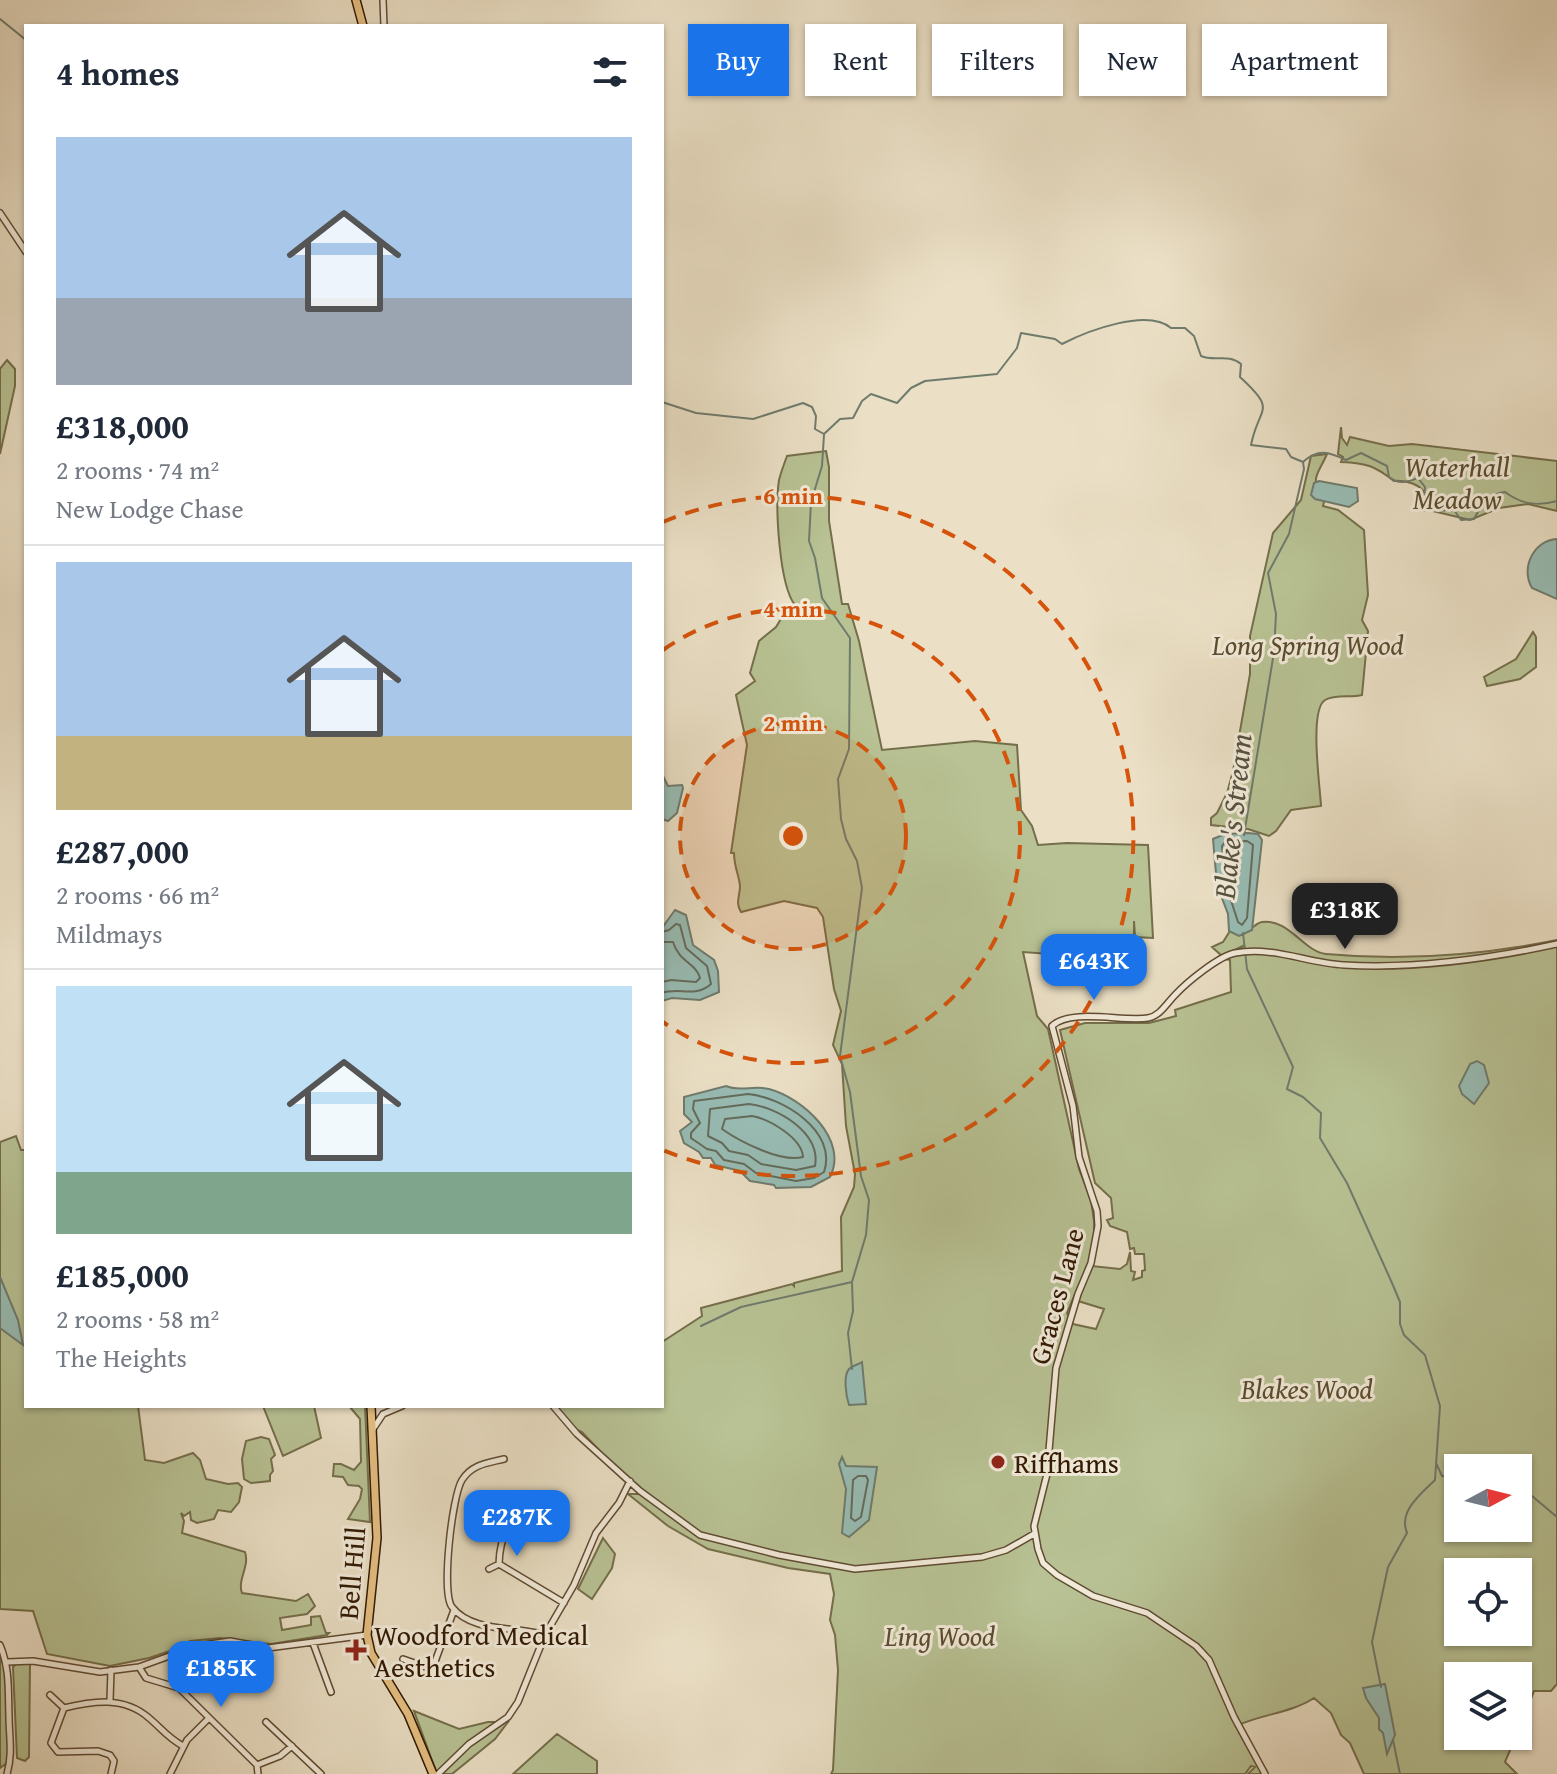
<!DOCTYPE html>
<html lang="en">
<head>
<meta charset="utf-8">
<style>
	:root { --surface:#fff; --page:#f2f2f3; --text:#1f2937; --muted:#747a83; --line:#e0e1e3; --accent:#1a73e8 }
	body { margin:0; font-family:"Gentium Book Plus",serif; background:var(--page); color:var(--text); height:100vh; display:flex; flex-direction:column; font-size:30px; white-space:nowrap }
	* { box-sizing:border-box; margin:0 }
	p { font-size:26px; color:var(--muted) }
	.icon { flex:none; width:44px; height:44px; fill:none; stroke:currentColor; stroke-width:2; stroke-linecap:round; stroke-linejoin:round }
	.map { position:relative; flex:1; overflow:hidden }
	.side { position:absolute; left:24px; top:24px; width:640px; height:1384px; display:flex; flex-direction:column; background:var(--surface); border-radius:0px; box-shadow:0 2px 6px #0004 }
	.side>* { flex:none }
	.top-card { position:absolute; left:688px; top:24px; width:748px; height:72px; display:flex; gap:16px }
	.needle { width:52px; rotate:83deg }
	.controls { position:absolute; left:1444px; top:1454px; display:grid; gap:16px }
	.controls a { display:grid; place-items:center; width:88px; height:88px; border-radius:0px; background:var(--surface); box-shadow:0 2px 6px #0004; font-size:40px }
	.price { position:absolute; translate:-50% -68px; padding:0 18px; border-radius:16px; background:var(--accent); color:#fff; font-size:26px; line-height:52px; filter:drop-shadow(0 2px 4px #0008) }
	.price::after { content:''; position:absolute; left:50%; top:48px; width:24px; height:18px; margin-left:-12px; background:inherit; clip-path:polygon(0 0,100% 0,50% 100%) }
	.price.active { background:#222; color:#fff }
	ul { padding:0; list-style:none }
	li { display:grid; align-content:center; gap:16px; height:424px; padding:0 32px }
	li+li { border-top:2px solid var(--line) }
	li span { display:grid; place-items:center; height:248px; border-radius:0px; color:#555 }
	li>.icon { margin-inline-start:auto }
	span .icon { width:144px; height:144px; fill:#fffc; stroke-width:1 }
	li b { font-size:34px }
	h2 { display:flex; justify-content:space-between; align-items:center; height:96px; padding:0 32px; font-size:34px }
	.tag { padding:0 28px; border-radius:0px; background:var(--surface); box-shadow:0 2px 6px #0004; font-size:28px; line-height:72px }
	.tag.active { background:var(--accent); color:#fff }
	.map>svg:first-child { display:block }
	.green { fill:#b8c294; stroke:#746e4b; stroke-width:2; fill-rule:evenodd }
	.water { fill:#98bdb5; stroke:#6f7b6d; stroke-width:2 }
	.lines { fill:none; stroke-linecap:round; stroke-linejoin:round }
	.shore { stroke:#646b5c; stroke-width:2 }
	.stream { stroke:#6f7b6d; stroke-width:2 }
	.minor-casing { stroke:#604b33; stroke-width:8 }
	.major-casing { stroke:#311902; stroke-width:10 }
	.minor { stroke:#f2ebda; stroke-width:5 }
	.major { stroke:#e6c083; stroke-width:7 }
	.ring { fill:none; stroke:#d6530b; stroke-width:4; stroke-dasharray:14 10 }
	.poi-dot { fill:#8f2418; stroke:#f2ebda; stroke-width:3 }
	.labels { text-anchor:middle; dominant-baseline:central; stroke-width:6; stroke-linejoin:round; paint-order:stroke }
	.park-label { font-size:28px; font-style:italic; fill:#5a4c2e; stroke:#f2ebda }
	.street-label { font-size:28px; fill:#311902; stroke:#f2ebda }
	.poi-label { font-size:28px; fill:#311902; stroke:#f2ebda; text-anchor:start }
	.water-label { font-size:30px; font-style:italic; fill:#555241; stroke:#f2ebda }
	.centre { fill:#d6530b; stroke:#f2ebda; stroke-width:4 }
	.ring-label { font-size:24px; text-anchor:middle; font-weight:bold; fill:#d6530b; stroke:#f2ebda; stroke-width:6; stroke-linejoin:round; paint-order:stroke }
</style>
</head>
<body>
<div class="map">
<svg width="1557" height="1774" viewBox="0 0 1557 1774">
	<rect width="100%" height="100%" fill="#ebe0c6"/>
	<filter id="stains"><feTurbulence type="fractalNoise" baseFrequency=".0025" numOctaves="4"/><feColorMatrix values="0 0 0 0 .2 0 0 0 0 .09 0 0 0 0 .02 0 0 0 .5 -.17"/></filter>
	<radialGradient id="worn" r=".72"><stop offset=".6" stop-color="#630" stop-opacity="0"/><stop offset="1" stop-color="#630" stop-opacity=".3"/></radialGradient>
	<path class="green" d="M7,360l8,9v17l-15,68v-85z
		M1341,427l1,11 5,7 3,-8 39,9 23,-2 145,17v50l-29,-7 -29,4 -29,12 -46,-11 -2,-4 4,-10c-6,-11 -19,-15 -32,-14 -19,-15 -27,-18 -53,-19l2,-5 -5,-3z
		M826,451l3,16v54l13,83h6l11,37 23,109 93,-9 42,4 4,65 11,16 6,19 29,-2 81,2 5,93 -18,-1 -1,-16v14h-28l-1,2 -8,1 -4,19 -70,-5 14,64 11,13 31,140 12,31 3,21v19l-5,21 -22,52 6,11 23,5 8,-20 -26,-8 14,-35 28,3 7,-5 3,-12 1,19 4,1 -2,8 9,-3v-6l3,-1 -1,-16h-9l-1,-6 -4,1 -3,-17 -17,-6 -3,-6 6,-2 -2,-20 -16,-15 -35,-153 25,-7h64l27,-7 -1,-6 56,-18 -1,-32 -5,-1 20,-14 -23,11 -10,-9 11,-5 7,-11 12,4c7,-3 13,-12 20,-13 27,-4 42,30 64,32 76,7 156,1 231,-14v744l-6,7h-17l-16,41v-56h-60v60h58l-11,26 12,12h-153l-14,-31 -9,-8 -10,-22 -17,-15c-23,15 -52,16 -78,28l27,48h-15l7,-7 -4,-1 -6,8h-414l2,-4 5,-100 -3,-35 -5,-15 4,-26 -4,-20 -42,-6 -80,-19 -40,-23 -40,-32h13l-59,-62 -9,-4 -18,-22h107v-64l40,-26 -1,-8 91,-24 2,2v-3l48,-12 -1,-54 13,-30 1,-13 -9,-48 -4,-62 -9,-19 8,-34 -7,-22 -11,-72 -6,-9 -33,-7 -43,11c-6,-9 -1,-16 -1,-26 -1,-11 -6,-19 -6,-33h-3l16,-108 -11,-50 19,-14 -5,-8 9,-32 17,-14 11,-18 20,-4h-12c-16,-20 -20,-99 -16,-125 2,-8 5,-16 8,-24zM1458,1468h60v60h-60zM1458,1572h60v60h-60z
		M1327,454c-11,25 -17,21 -3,48l-1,4 15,4 26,20 4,65 -6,25 6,11 -6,64c-10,3 -27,-1 -37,5 -16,10 -5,86 -4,106l-30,4 -15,21 -7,5 -21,-7 -37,-4v-7l6,-5 10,-20 6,-22 17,-97v-38l23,-103 28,-33 10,-44z
		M1533,632l3,5v30l-16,12 -33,7 -3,-9 32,-18z
		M16,1136l5,14h5v256h112l7,54 19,3 29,-10 7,7 6,19 22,5 10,-1 4,4 -3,15 -8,10 -13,-2 -4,9 -17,4 -6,-3 -1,-8 -6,4 -3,-3 3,8 -2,12 63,19c5,14 -8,28 -3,41l54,8 12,-7 7,12 -8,8 -27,4 2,12 29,-5v-8l9,-1 6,17h3l-2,2 -56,9 -51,-6 -30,3 -14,8 -27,9 -39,8 -63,-12 -14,-43 -33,-2v-467z
		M263,1406h51l7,32 -38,18z
		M349,1406h16l5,116 -22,-3 12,-20 2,-10 -3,-3 -11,-1 -5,-8 -10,-1 1,-12h7l13,6 7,-8 -1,-43z
		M261,1437l8,2 6,16 -4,4 2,12 -3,4v6l-19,2 -7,-4 -2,-20 4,-18z
		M603,1538l12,16 -3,14 -20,31 -14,-10z
		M0,1651l6,24 3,81 -2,7 -7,5z
		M30,1663l-1,94 -4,4 -8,-3 -4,-91 3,-3z
		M414,1711l45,18 29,-7h20l-13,17 -43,35h-15z
		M557,1734l40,27v13h-84z"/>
	<path class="water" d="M1319,481l38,7 1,13 -9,6 -34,-8 -4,-4 3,-12z
		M1557,539v60l-25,-11c-12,-20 2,-48 25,-49z
		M662,774l6,12 14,-1 1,3 -6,25 -9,8 -6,-2z
		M1248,833l10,1 4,6 -10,90 -13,6 -10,-5 -1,-17 -11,-29 -4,-46 12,-5z
		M675,910l11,5 7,30 21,15 4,11 1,21 -19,8 -28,-2 -10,3v-73z
		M1477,1061l7,4 5,18 -15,21 -12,-10 -3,-8 11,-22z
		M726,1086c13,6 28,-1 43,3 34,9 80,51 61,88l-19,10 -35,1 -2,-3 -24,-4 -10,-10 -25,-6 -4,-7h-8l-4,-6 -15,-9 -4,-12 12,-9 -8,-8v-17z
		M0,1277l18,43 5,25 -23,-17z
		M862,1362l4,42 -17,1c-3,-9 -6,-29 0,-36 4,-4 9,-4 13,-7z
		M842,1457l4,9 31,1 -8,53 -20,17 -7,-4 4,-44 -7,-25z
		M1385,1684l10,51 -8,19 -4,-21 -4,-4v-11l-13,-20 -3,-10z"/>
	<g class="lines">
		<path class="shore" d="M1247,841l6,4 -6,73 -5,7 -4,-3 -13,-40 -3,-36 3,-4z
			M662,932l7,-2 7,-6 4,1 6,23 21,18 4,18c-15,14 -32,3 -49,9
			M662,942h11c6,20 23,21 27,36l-4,4 -25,-2 -9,2
			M748,1094c34,3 90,37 76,78l-10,6 -18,3 -40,-8 -12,-9 -20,-4 -8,-9 -9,-2 -16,-11v-5l9,-10 -7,-14 1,-8z
			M749,1104c29,3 72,29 66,62l-19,4 -35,-6 -13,-9 -19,-4 -7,-8 -14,-7 2,-27z
			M752,1116c17,3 50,22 51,41 -22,6 -64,-16 -81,-28l3,-10z
			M858,1476h8l2,4 -7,37 -6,4 -4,-3 2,-38z"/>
		<path class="stream" d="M0,19l26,21
			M662,402l34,11 57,6 50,-16 9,4 4,9 -1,13 9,5 16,-15 13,-1 9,-17 9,-7 26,9 14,-15 14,-7 72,-7 20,-26 4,-15 34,6 7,5c25,-13 85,-36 109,-16h14l9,8 7,20c14,6 27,-3 40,8l-1,13c38,35 19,28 11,68l35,4 5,8 12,5c15,-14 26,-10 43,-2l15,-7 26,13 2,11c10,8 18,5 29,1l7,9 -2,24 31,-1 7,10 13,-1c7,-14 15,-25 31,-27 16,12 32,15 52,9
			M1244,835l30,-183 2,-38 -8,-41 21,-39 15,-65 -1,-7
			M1243,933l4,36 46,98 -6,22 16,8 18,16 -1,25 27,45 45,100 8,19v22l4,11 21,20 15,51 -5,74c-14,14 -37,31 -28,53l-19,34 -16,75 9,45
			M852,1283l1,28 -5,22 4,36
			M701,1326l40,-19 111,-25 14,-47 3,-35 -8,-24 -11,-84 -10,-36 22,-168 -5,-27 -11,-22 -5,-20 -3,-40 11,-30 1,-111 -28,-40 -7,-40 -6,-17 2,-39 11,-36 2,-31
			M1436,1463l6,13 16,3
			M1518,1492l14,4 25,21
			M1393,1740l7,34"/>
		<defs>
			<path id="minor" d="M383,0l1,26
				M0,213l26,39
				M553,1406l24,28 63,57 60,44 79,20 76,14 127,-12 24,-7 28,-16
				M373,1429l10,-15 19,-8
				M504,1459c-16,4 -32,5 -42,21 -10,16 -21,113 -10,127 20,26 65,19 93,28
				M534,1498c-23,23 -34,33 -35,66l65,39
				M489,1569l10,-5
				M313,1643l18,49
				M0,1645c10,24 8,45 9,71 0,21 4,37 -2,58
				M403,1659l26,9 4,-1 21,-57
				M7,1662l26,-1 67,11 39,-5 58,-21 33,-5 38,7 99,-13
				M139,1667l7,11 33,10 78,77 1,9
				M179,1688l17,-41
				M50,1695l14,13c29,-7 60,-12 85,10 12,10 19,20 34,28
				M110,1700l1,-30
				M64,1708l-13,35 7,9 40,-1 12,4 4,6 -3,13
				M266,1722l55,52
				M257,1765l23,-9 12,-10
				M170,1774l17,-34 22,-22
				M438,1774l31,-30 39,-27 10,-15 27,-67 29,-50 22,-52 23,-30 11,-22
				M1265,1774l-31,-57 -25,-57 -13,-14 -49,-33 -54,-17 -36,-21 -14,-12 -5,-14 -4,-23 13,-52 9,-106 22,-74 13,-31 7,-37 -1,-15 -18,-54 -6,-51 -21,-80c19,-18 71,-4 96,-8 12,-2 19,-15 27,-23 12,-13 44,-39 60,-42 38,-7 72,10 109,12 70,4 144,-6 213,-21"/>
			<path id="major" d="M356,0l7,26
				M371,1406l6,132 -10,97 4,18 37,61 25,60"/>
		</defs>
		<use href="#minor" class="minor-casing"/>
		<use href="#major" class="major-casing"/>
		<use href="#minor" class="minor"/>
		<use href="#major" class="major"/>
	</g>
	<circle cx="793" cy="836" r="113" fill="#d6530b" fill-opacity=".12"/>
	<g class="ring">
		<circle cx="793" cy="836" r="113"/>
		<path d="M663 650A227 227 0 1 1 663 1022"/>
		<path d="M663 522A340 340 0 1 1 663 1150"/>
	</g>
	<g class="poi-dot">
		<circle cx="998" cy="1462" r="8"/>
		<path d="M352 1638h8v8h8v8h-8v8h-8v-8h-8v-8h8z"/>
	</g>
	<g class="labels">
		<g class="park-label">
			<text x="1457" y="466">Waterhall<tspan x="1457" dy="32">Meadow</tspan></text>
			<text x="1308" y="644">Long Spring Wood</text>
			<text x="1307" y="1388">Blakes Wood</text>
			<text x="940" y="1635">Ling Wood</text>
		</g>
		<g class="street-label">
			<text transform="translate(1056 1296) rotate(-75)">Graces Lane</text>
			<text transform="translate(351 1573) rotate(-85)">Bell Hill</text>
		</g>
		<g class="poi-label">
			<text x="1014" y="1462">Riffhams</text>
			<text x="374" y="1634">Woodford Medical<tspan x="374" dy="32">Aesthetics</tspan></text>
		</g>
		<g class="water-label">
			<text transform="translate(1232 816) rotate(-84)">Blake's Stream</text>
		</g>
	</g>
	<circle cx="793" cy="836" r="12" class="centre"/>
	<g class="ring-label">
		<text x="793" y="504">6 min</text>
		<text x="793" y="617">4 min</text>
		<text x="793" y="731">2 min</text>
	</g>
	<rect width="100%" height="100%" filter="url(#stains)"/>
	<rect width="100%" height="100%" fill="url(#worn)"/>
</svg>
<div class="controls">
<a><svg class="needle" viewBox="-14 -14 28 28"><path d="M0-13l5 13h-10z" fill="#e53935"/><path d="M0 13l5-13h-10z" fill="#747a83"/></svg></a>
<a><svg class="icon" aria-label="locate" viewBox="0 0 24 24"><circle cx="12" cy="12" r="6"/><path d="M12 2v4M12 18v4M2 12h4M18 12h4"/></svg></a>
<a><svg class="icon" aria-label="layers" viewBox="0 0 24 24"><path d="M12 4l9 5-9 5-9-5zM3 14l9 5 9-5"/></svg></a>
</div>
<b class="price active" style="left:1345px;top:951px">£318K</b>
<b class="price" style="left:1094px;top:1002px">£643K</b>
<b class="price" style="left:517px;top:1558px">£287K</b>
<b class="price" style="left:221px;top:1709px">£185K</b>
<div class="top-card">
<a class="tag active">Buy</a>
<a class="tag">Rent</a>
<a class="tag">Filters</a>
<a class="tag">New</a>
<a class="tag">Apartment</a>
</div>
<section class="side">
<h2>4 homes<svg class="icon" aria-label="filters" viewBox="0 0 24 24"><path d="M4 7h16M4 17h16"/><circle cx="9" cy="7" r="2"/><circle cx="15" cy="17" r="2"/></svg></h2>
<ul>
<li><span style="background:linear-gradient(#a9c7e8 65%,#9aa5b1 0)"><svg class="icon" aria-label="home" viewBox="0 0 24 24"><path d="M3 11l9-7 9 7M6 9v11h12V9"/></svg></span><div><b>£318,000</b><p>2 rooms · 74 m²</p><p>New Lodge Chase</p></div></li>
<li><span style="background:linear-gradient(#a9c7e8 70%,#c2b280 0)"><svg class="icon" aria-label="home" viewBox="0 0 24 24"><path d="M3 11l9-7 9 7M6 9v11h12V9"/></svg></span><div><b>£287,000</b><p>2 rooms · 66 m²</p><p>Mildmays</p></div></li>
<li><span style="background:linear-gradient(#bfe0f5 75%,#7fa58c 0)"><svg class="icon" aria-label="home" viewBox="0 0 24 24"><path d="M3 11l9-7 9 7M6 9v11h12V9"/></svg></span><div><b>£185,000</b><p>2 rooms · 58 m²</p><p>The Heights</p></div></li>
</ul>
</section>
</div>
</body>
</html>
